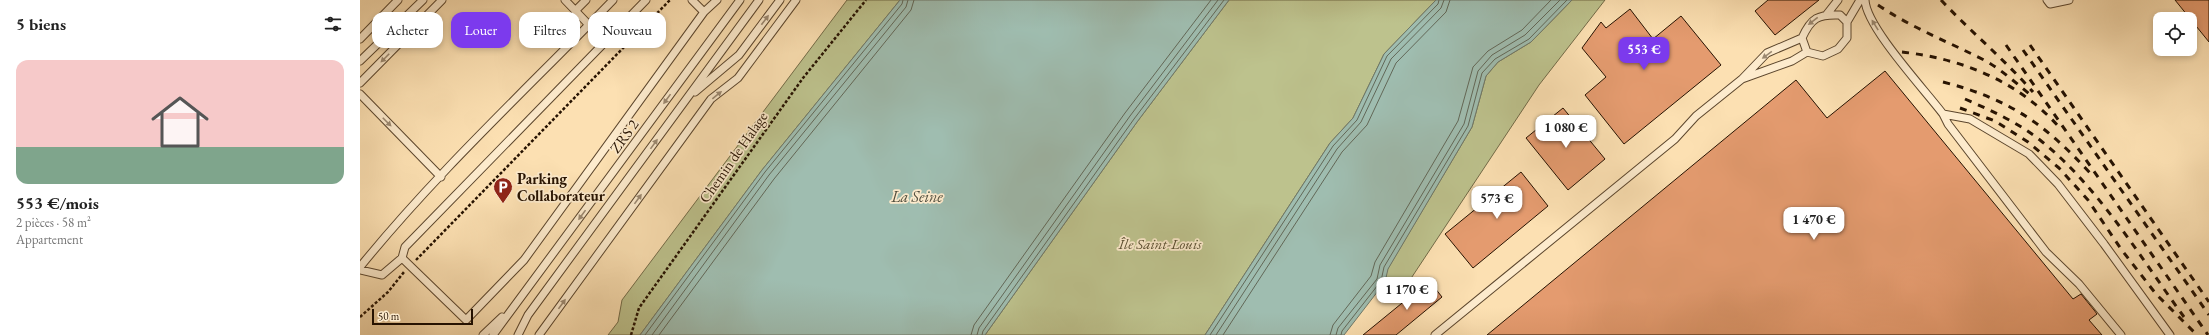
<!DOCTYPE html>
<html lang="fr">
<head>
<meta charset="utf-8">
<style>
	:root { --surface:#fff; --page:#f6f6f6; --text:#222; --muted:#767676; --accent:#7c3aed }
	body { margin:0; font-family:"EB Garamond",serif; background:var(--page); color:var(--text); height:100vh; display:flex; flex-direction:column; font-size:15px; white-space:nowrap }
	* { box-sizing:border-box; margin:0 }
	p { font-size:13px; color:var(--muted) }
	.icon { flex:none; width:22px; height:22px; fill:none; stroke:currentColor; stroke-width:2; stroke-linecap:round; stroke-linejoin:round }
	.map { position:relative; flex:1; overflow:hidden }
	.drawer { display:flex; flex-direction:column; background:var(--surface); width:360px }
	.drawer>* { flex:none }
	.top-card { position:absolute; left:12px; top:12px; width:380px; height:36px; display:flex; gap:8px }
	.buttons { position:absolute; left:1793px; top:12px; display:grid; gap:8px }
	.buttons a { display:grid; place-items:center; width:44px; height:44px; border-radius:8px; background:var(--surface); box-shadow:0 2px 6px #0003; font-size:20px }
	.scale { position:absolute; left:12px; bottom:10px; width:101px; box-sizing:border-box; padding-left:4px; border:2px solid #261201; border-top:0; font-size:11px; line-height:14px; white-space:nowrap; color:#261201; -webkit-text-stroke:3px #fdebcd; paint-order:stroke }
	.price { position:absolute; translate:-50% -34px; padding:0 9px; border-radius:8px; background:#fff; color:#222; font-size:13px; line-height:26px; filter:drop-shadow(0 1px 2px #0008) }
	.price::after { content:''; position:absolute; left:50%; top:24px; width:12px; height:9px; margin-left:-6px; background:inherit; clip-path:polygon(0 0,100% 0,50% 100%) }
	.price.selected { background:var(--accent); color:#fff }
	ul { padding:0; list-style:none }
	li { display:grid; align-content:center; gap:8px; height:212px; padding:0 16px }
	li span { display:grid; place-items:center; height:124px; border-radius:12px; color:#555 }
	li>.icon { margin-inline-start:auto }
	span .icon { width:72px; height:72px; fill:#fffc; stroke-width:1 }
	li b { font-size:17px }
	h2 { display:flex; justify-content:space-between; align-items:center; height:48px; padding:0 16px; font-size:17px }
	.pill { padding:0 14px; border-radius:12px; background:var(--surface); box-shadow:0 2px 6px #0003; font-size:14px; line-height:36px }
	.pill.selected { background:var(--accent); color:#fff }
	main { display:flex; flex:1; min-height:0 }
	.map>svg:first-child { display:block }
	.green { fill:#bdc28d; stroke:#726a47 }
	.water { fill:#9fbdb0; stroke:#6f796a }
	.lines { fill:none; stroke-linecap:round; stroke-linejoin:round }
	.shore { stroke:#626858; stroke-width:1 }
	.building { fill:#e49b6f; stroke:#261201 }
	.lane-casing { stroke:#5c462d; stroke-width:9 }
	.path { stroke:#261201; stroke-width:2.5; stroke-dasharray:3 2; stroke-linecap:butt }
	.lane { stroke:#fdebcd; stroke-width:7 }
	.rail { stroke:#261201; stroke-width:3; stroke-dasharray:7 7; stroke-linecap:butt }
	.oneway { fill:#9c8971 }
	.labels { text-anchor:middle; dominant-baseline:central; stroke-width:3.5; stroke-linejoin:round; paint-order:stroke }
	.street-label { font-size:15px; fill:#261201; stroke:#fdebcd }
	.poi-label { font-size:15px; font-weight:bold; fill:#261201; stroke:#fdebcd; text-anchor:start }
	.park-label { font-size:15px; font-style:italic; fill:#5b5032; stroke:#fdebcd }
	.water-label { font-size:16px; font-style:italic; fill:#504e3e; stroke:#fdebcd }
</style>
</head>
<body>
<main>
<section class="drawer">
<h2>5 biens<svg class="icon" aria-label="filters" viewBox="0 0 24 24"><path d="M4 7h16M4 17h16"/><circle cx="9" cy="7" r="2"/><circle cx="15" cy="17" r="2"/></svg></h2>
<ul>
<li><span style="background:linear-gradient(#f6c9c9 70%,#7fa58c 0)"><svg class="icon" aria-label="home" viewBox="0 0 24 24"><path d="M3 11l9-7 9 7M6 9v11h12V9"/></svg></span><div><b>553 €/mois</b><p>2 pièces · 58 m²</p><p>Appartement</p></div></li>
</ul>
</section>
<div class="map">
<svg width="1849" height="335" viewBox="0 0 1849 335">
	<rect width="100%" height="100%" fill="#fce0b2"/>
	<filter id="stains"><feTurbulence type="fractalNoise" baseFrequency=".005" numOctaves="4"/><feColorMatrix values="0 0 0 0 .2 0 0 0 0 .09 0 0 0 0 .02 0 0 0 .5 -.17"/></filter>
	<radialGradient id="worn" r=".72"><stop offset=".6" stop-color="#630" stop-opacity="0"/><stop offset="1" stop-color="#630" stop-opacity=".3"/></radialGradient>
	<path class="green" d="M487,0h53l-138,170 -122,165h-32l10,-13 4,-22z
		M869,0h207l-52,54 -31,64 -23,25 -125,192h-220l152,-213z
		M1212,0h33l-66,85 -139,210 -15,-13 2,-12 85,-143 14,-51 12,-14 33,-20z"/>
	<path class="water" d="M540,0h329l-92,122 -152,213h-345l122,-165z
		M1076,0h136l-41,42 -33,20 -12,14 -14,51 -84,142 -3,13 -41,53h-139l125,-192 23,-25 31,-64z"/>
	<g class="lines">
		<path class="shore" d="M285,335l120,-163 137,-168 1,-4
			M292,335l117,-160 137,-168 2,-7
			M299,335l115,-156 137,-169 3,-10
			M611,335l3,-10 151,-212 86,-113
			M617,335l2,-7 151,-212 88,-116
			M622,335l1,-4 151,-212 90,-119
			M850,335l123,-189 24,-26 30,-64 51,-52 1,-4
			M856,335l121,-186 24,-27 30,-63 50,-51 3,-8
			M863,335l119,-183 25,-27 29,-62 50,-51 4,-12
			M970,335l3,-10 38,-49 4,-14 83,-141 15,-54 15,-16 34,-21 29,-30
			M976,335l2,-7 39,-49 3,-14 84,-141 14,-53 14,-16 33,-20 35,-35
			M981,335l1,-4 39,-50 3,-14 84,-141 14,-53 13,-14 34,-20 38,-39"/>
	</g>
	<path class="building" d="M1408,0h51l-44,35 -20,-24z
		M1815,0h34v42z
		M1270,9l23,30 28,-23 40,49 -97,79 -39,-49 21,-18 -24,-29 19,-26 5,6z
		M1525,71l188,228 8,-5 13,16 3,4 -8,6 13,15h-615l309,-255 31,38z
		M1203,108l42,51 -37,31 -42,-52z
		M1161,172l27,34 -75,62 -28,-34z
		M1067,278l15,19 -46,38h-33l55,-45 -3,-3z"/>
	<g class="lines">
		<defs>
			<path id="lane" d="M205,0l26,27
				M1505,0c1,27 60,90 78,114
				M1687,0l3,4 19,-4
				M215,11l11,-11
				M344,12l13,-12
				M1467,14l11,-14
				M1487,22l-7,-7c-22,-1 -29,3 -38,23l5,14 16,4 15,-7 9,-11v-16l13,-22
				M1442,38l-35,15 -25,26 50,-18 15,-9
				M0,39l38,-39
				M0,61l63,-61
				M0,83l82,-83
				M335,92l44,-37 41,-55
				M0,94l81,83
				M42,258l64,62 58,-60 180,-248 -12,-12
				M0,267c77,-95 168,-179 253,-267
				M0,270l22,5 20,-17 3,-11 241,-247
				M123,335l19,-18
				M133,335l247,-335
				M158,335l10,-20 231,-315
				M179,335l172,-236 27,-21 58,-78
				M1075,335l240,-196 21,-23 46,-37
				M1761,335l-42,-51 -33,-32 -98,-128 -5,-10 27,5 59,35 29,30 46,60 66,91"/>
		</defs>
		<use href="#lane" class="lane-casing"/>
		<path class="path" d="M56,260l254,-260
			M0,317l28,-25 16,-20
			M271,335l8,-27 164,-230 63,-78"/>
		<use href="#lane" class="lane"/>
		<path class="rail" d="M1581,0c30,32 63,59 92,92
			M1518,5c34,23 71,37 108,56 17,10 31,23 46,35
			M1646,45l202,290
			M1670,45l179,257
			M1663,50l186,265
			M1542,52c61,7 116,29 158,76
			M1583,82c66,17 101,41 147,91
			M1605,99c27,12 52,23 75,41 58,46 100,117 144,177
			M1600,108l35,13 33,21 31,26 29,32 33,49 35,45 41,41"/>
	</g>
	<defs><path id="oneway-solid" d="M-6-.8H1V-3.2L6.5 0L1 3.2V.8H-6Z"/></defs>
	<g class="oneway">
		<use href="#oneway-solid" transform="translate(405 20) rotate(-53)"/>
		<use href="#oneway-solid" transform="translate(1453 21) rotate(142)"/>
		<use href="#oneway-solid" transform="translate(1515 25) rotate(-122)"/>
		<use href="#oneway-solid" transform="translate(1407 55) rotate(144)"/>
		<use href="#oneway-solid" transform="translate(25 58) rotate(135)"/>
		<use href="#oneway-solid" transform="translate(357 95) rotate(-39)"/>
		<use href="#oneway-solid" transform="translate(307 99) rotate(126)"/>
		<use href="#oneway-solid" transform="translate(27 122) rotate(45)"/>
		<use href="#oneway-solid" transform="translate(294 144) rotate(-54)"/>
		<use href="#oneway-solid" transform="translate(278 199) rotate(-54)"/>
		<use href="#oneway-solid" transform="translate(222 215) rotate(126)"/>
		<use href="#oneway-solid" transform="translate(202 304) rotate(-54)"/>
	</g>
	<defs>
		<symbol id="parking-pin" viewBox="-11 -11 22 30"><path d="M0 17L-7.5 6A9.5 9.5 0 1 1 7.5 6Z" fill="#8f2418" stroke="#fdebcd"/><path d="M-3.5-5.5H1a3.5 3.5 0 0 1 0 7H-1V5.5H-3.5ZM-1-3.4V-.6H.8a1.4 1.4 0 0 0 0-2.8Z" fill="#fff"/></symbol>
	</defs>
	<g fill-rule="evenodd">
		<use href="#parking-pin" x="132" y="176" width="22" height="30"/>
	</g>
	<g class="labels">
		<g class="street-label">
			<text transform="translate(264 136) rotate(-54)">ZRS 2</text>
			<text transform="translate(373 157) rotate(-55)">Chemin de Halage</text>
		</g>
		<g class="poi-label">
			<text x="157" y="178">Parking<tspan x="157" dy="17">Collaborateur</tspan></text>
		</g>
		<g class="park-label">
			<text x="800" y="243">Île Saint-Louis</text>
		</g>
		<g class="water-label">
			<text x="557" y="196">La Seine</text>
		</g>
	</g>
	<rect width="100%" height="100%" filter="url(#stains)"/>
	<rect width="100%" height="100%" fill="url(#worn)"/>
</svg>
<div class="buttons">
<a><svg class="icon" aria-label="locate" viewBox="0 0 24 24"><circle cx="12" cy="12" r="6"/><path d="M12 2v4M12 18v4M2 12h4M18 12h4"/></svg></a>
</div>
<div class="scale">50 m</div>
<b class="price selected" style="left:1284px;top:71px">553 €</b>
<b class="price" style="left:1206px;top:149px">1 080 €</b>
<b class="price" style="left:1137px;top:220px">573 €</b>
<b class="price" style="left:1454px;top:241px">1 470 €</b>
<b class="price" style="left:1047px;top:311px">1 170 €</b>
<div class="top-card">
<a class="pill">Acheter</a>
<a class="pill selected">Louer</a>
<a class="pill">Filtres</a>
<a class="pill">Nouveau</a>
</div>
</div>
</main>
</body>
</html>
